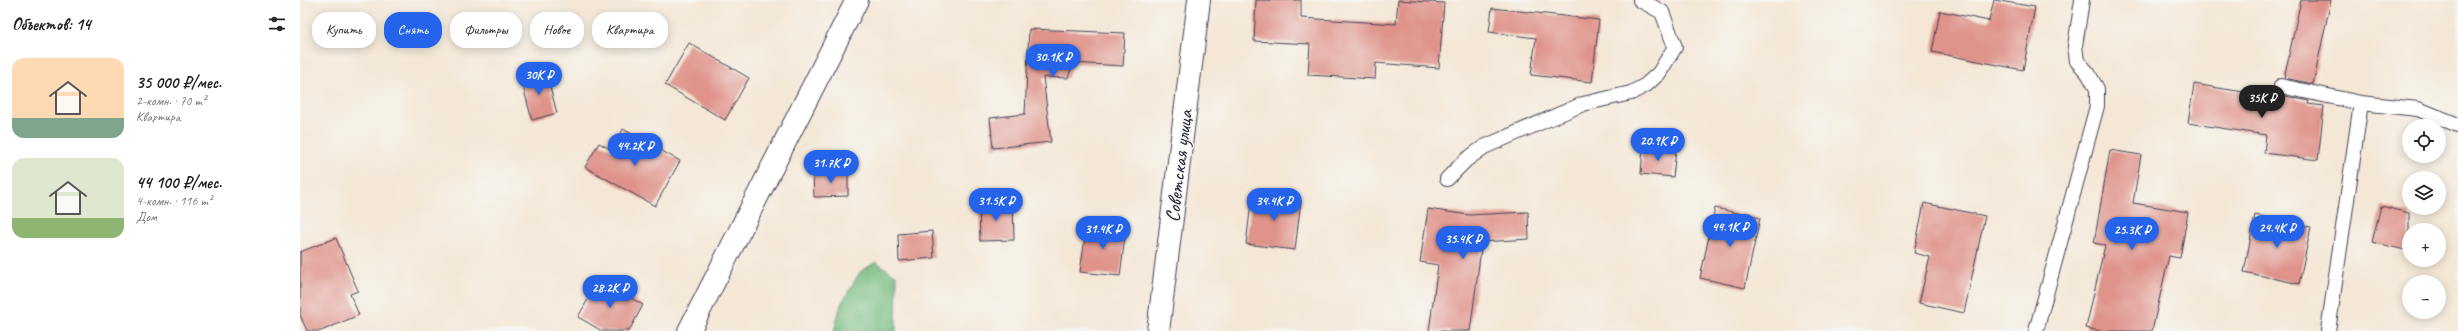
<!DOCTYPE html>
<html lang="ru">
<head>
<meta charset="utf-8">
<style>
	:root { --surface:#fff; --page:#f2f2f2; --text:#202124; --muted:#757577; --accent:#2563eb }
	body { margin:0; font-family:Caveat,sans-serif; background:var(--page); color:var(--text); height:100vh; display:flex; flex-direction:column; font-size:15px; white-space:nowrap }
	* { box-sizing:border-box; margin:0 }
	p { font-size:13px; color:var(--muted) }
	.icon { flex:none; width:22px; height:22px; fill:none; stroke:currentColor; stroke-width:2; stroke-linecap:round; stroke-linejoin:round }
	.map { position:relative; flex:1; overflow:hidden }
	.drawer { display:flex; flex-direction:column; background:var(--surface); width:300px }
	.drawer>* { flex:none }
	.banner { position:absolute; left:12px; top:12px; width:380px; height:36px; display:flex; gap:8px }
	.buttons { position:absolute; left:2102px; top:119px; display:grid; gap:8px }
	.buttons a { display:grid; place-items:center; width:44px; height:44px; border-radius:50%; background:var(--surface); box-shadow:0 2px 10px #0003; font-size:20px }
	.price { position:absolute; translate:-50% -34px; padding:0 9px; border-radius:14px; background:var(--accent); color:#fff; font-size:13px; line-height:26px; filter:drop-shadow(0 1px 2px #0008) }
	.price::after { content:''; position:absolute; left:50%; top:24px; width:12px; height:9px; margin-left:-6px; background:inherit; clip-path:polygon(0 0,100% 0,50% 100%) }
	.price.on { background:#222; color:#fff }
	ul { padding:0; list-style:none }
	li { display:flex; align-items:center; gap:12px; height:100px; padding:0 12px }
	li span { display:grid; place-items:center; flex:none; width:112px; height:80px; border-radius:12px; color:#555 }
	li>.icon { margin-inline-start:auto }
	span .icon { width:48px; height:48px; fill:#fffc; stroke-width:1 }
	li b { font-size:17px }
	h2 { display:flex; justify-content:space-between; align-items:center; height:48px; padding:0 12px; font-size:17px }
	.pill { padding:0 14px; border-radius:16px; background:var(--surface); box-shadow:0 2px 10px #0003; font-size:14px; line-height:36px }
	.pill.on { background:var(--accent); color:#fff }
	main { display:flex; flex:1; min-height:0 }
	.map>svg:first-child { display:block }
	.forest { fill:#77bc80; stroke:#4c6f5e }
	.building { fill:#df938a }
	.lines { fill:none; stroke-linecap:round; stroke-linejoin:round }
	.service-casing { stroke:#424052; stroke-width:16 }
	.minor-casing { stroke:#424052; stroke-width:24 }
	.service { stroke:#fff; stroke-width:14 }
	.minor { stroke:#fff; stroke-width:22 }
	.labels { text-anchor:middle; dominant-baseline:central; stroke-width:3; stroke-linejoin:round; paint-order:stroke }
	.street-label { font-size:20px; fill:#22223b; stroke:#f6f6f2 }
</style>
</head>
<body>
<main>
<section class="drawer">
<h2>Объектов: 14<svg class="icon" aria-label="filters" viewBox="0 0 24 24"><path d="M4 7h16M4 17h16"/><circle cx="9" cy="7" r="2"/><circle cx="15" cy="17" r="2"/></svg></h2>
<ul>
<li><span style="background:linear-gradient(#ffd9b3 75%,#7fa58c 0)"><svg class="icon" aria-label="home" viewBox="0 0 24 24"><path d="M3 11l9-7 9 7M6 9v11h12V9"/></svg></span><div><b>35 000 ₽/мес.</b><p>2-комн. · 70 m²</p><p>Квартира</p></div></li>
<li><span style="background:linear-gradient(#dfe7d0 75%,#8fb573 0)"><svg class="icon" aria-label="home" viewBox="0 0 24 24"><path d="M3 11l9-7 9 7M6 9v11h12V9"/></svg></span><div><b>44 100 ₽/мес.</b><p>4-комн. · 116 m²</p><p>Дом</p></div></li>
</ul>
</section>
<div class="map">
<svg width="2158" height="331" viewBox="0 0 2158 331">
	<rect width="100%" height="100%" fill="#f6f6f2"/>
	<filter id="ink" filterUnits="userSpaceOnUse"><feTurbulence type="fractalNoise" baseFrequency=".025" numOctaves="2"/><feDisplacementMap in="SourceGraphic" scale="8" xChannelSelector="R" yChannelSelector="G"/><feConvolveMatrix kernelMatrix="1 2 1 2 8 2 1 2 1" color-interpolation-filters="sRGB"/></filter>
	<filter id="wash" filterUnits="userSpaceOnUse"><feTurbulence type="fractalNoise" baseFrequency=".012" numOctaves="4" result="noise"/><feDisplacementMap in="SourceGraphic" scale="16" xChannelSelector="R" yChannelSelector="G"/><feGaussianBlur stdDeviation="0.9" result="paint"/><feColorMatrix in="noise" values="0 0 0 0 0 0 0 0 0 0 0 0 0 0 0 0 0 1.4 0 .05"/><feComposite in="paint" operator="in"/></filter>
	<g filter="url(#wash)">
		<rect width="100%" height="100%" fill="#f4e7d6"/>
		<path class="forest" d="M576,262l21,14 -1,55h-62l7,-27 19,-32z"/>
		<g id="blocks">
			<path class="building" d="M956,0h45v18l95,6 2,-24 46,3 -5,65 -63,-5 -1,16 -67,-4 2,-31 -56,-3z
				M1694,0l41,7 -12,63 -91,-18 8,-41 49,10z
				M2001,0h30l-18,84 -29,-6z
				M1192,8l107,12 -7,62 -61,-7 5,-37 -47,-6z
				M729,29l96,4 -2,33 -50,-3 -5,15 -25,-1 8,65 -58,6 -3,-30 35,-4z
				M389,43l60,35 -24,42 -60,-35z
				M246,72l11,41 -25,7 -11,-41z
				M1894,84l86,14v-3l29,6 -1,3 16,2 -6,54 -54,-7 2,-18 -78,-12z
				M323,129l57,32 -25,45 -70,-39 14,-24 13,7z
				M1343,147l33,3 -3,27 -32,-3z
				M1810,150l31,5 -8,48 55,9 -8,46 -11,-2 -17,75h-52l-14,-3 19,-83 -11,-2z
				M548,171v25l-34,1 -1,-25z
				M952,195l49,5 -6,50 -49,-6z
				M1624,203l61,13 -21,97 -45,-10 11,-46 -16,-4z
				M679,204h34l1,36 -34,1z
				M2081,206l28,7v38l-37,-9z
				M1415,208l45,10 -15,70 -45,-10z
				M1128,209l41,6 59,-3 1,27 -47,3 -12,89h-41l9,-66 -18,-3z
				M1955,215l56,12 -12,57 -55,-12z
				M787,224l39,5 -6,47 -40,-4z
				M632,231l2,27 -35,3 -1,-27z
				M36,238l22,53 -8,3 9,21 -38,16h-14l-7,-16v-63z
				M299,280l44,25 -14,26h-27l-24,-14z"/>
		</g>
	</g>
	<g filter="url(#ink)">
		<use href="#blocks" fill-opacity="0" stroke="#424052" stroke-width="1"/>
		<g class="lines">
			<defs>
				<path id="service" d="M1981,86l80,17 57,6 40,16
					M1147,179l19,-19 18,-13 99,-43 48,-11 15,-8 13,-12 16,-26 -13,-35 -22,-12
					M1736,331l61,-225v-17l-9,-16 -11,-12 -2,-15 7,-46
					M2028,331l33,-228"/>
				<path id="minor" d="M389,331l168,-331
					M858,331l41,-331"/>
			</defs>
			<use href="#service" class="service-casing"/>
			<use href="#minor" class="minor-casing"/>
			<use href="#service" class="service"/>
			<use href="#minor" class="minor"/>
		</g>
	</g>
	<g class="labels">
		<g class="street-label">
			<text transform="translate(879 166) rotate(-83)">Советская улица</text>
		</g>
	</g>
</svg>
<div class="buttons">
<a><svg class="icon" aria-label="locate" viewBox="0 0 24 24"><circle cx="12" cy="12" r="6"/><path d="M12 2v4M12 18v4M2 12h4M18 12h4"/></svg></a>
<a><svg class="icon" aria-label="layers" viewBox="0 0 24 24"><path d="M12 4l9 5-9 5-9-5zM3 14l9 5 9-5"/></svg></a>
<a>+</a>
<a>−</a>
</div>
<b class="price" style="left:753px;top:78px">30.1K ₽</b>
<b class="price" style="left:239px;top:96px">30K ₽</b>
<b class="price on" style="left:1962px;top:119px">35K ₽</b>
<b class="price" style="left:1358px;top:162px">20.9K ₽</b>
<b class="price" style="left:335px;top:167px">44.2K ₽</b>
<b class="price" style="left:531px;top:184px">31.7K ₽</b>
<b class="price" style="left:696px;top:222px">31.5K ₽</b>
<b class="price" style="left:974px;top:222px">34.4K ₽</b>
<b class="price" style="left:1430px;top:248px">44.1K ₽</b>
<b class="price" style="left:1977px;top:249px">24.4K ₽</b>
<b class="price" style="left:803px;top:250px">31.4K ₽</b>
<b class="price" style="left:1832px;top:251px">25.3K ₽</b>
<b class="price" style="left:1163px;top:260px">35.4K ₽</b>
<b class="price" style="left:310px;top:309px">28.2K ₽</b>
<div class="banner">
<a class="pill">Купить</a>
<a class="pill on">Снять</a>
<a class="pill">Фильтры</a>
<a class="pill">Новое</a>
<a class="pill">Квартира</a>
</div>
</div>
</main>
</body>
</html>
